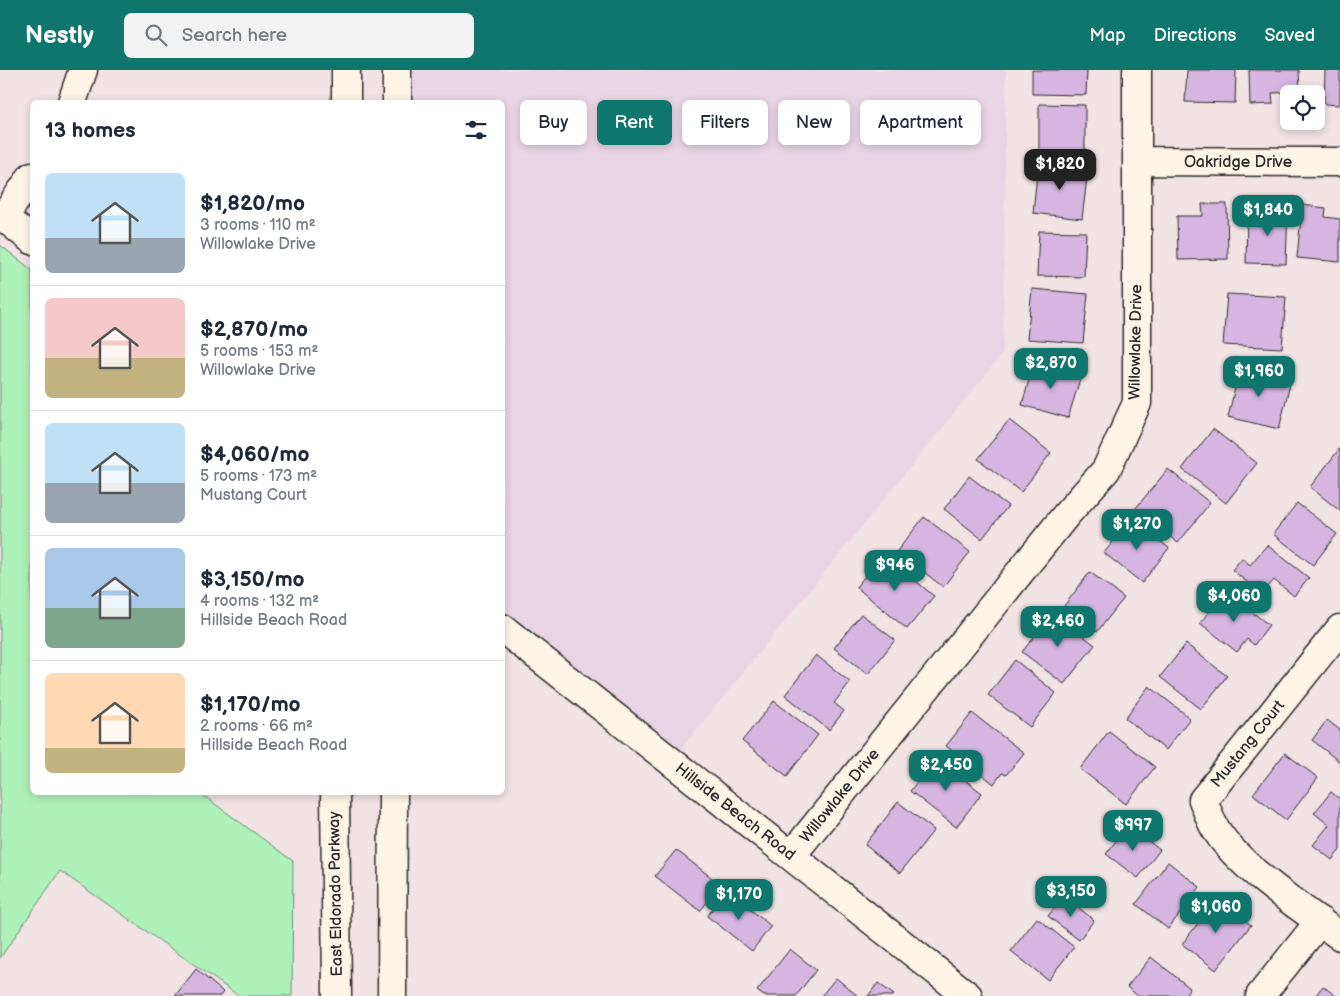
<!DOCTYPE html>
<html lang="en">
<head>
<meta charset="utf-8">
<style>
	:root { --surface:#fff; --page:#f2f2f3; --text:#1f2937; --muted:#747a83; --line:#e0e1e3; --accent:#0f766e }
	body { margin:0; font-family:"Balsamiq Sans",sans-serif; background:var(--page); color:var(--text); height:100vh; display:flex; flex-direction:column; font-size:19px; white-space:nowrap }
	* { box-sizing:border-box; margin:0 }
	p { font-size:16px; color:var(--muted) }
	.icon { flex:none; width:28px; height:28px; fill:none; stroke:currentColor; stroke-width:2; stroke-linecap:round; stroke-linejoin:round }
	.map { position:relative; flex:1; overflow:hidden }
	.side { position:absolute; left:30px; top:30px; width:475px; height:695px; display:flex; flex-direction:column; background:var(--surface); border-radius:8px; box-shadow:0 2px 8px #0003 }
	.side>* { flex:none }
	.top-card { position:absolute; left:520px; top:30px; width:475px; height:45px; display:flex; gap:10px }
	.tools { position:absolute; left:1280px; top:15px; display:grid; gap:10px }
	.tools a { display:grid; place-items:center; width:45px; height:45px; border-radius:8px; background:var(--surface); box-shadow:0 2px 8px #0003; font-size:25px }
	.price { position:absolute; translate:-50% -42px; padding:0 11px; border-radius:10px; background:var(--accent); color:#fff; font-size:16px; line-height:32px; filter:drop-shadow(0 1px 2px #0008) }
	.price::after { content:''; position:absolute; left:50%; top:30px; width:15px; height:11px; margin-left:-8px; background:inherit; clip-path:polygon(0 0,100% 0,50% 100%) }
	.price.active { background:#222; color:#fff }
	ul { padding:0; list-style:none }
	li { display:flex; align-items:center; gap:15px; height:125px; padding:0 15px }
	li+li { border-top:1px solid var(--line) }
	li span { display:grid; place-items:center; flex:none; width:140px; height:100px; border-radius:8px; color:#555 }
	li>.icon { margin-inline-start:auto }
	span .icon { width:60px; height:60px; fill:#fffc; stroke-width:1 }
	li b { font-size:21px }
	h2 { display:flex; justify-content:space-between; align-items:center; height:60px; padding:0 15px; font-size:21px }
	.pill { padding:0 18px; border-radius:8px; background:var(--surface); box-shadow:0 2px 8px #0003; font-size:18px; line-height:45px }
	.pill.active { background:var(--accent); color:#fff }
	header { display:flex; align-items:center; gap:30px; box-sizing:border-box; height:70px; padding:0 25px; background:var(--accent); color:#fff }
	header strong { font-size:24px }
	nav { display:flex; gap:28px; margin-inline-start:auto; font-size:18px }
	.search { width:350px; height:45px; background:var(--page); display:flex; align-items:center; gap:12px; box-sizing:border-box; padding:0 18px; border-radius:8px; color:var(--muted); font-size:19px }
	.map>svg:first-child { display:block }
	.built { fill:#e9d4e3 }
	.green { fill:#aef0ba; stroke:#6c8e72 }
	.building { fill:#d6b5e0; stroke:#2b2b2b }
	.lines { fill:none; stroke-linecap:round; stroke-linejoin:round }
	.minor-casing { stroke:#2b2b2b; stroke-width:31 }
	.major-casing { stroke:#2b2b2b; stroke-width:31 }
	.minor { stroke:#fcf5e5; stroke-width:28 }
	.major { stroke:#fcf5e5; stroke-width:28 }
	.labels { text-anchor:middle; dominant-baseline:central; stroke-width:4; stroke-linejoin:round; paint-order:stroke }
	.street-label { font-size:16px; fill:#2b2b2b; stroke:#fcf5e5 }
</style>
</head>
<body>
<header>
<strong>Nestly</strong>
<div class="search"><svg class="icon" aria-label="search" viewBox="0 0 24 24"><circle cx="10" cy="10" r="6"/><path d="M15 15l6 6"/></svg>Search here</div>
<nav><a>Map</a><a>Directions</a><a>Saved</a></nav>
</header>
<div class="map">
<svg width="1340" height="926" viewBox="0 0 1340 926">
	<rect width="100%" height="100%" fill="#f1e2e4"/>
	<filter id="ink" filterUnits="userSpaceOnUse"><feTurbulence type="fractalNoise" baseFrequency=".02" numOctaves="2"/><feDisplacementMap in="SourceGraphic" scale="10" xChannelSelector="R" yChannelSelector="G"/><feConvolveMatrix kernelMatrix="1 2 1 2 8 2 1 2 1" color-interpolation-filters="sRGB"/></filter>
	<g filter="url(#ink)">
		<path class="built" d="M404,0h602l-3,283 -323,397 -177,-130 -1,-518h-98z"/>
		<path class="green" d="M0,175l32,25v522l168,1 93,68 -1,135h-53l-179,-125 -60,87z"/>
		<path class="building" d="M1032,0h55l-1,25 -54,-1z
			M1187,0h49l-1,33 -50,-1z
			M1249,0h50l1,22 -28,1 1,11 -23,1z
			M1325,0h15v35l-16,-1z
			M1039,34l46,1v50h-46z
			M1038,94l50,5 -6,50 -49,-6z
			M1202,134h25l1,55 -50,1 -1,-44h26z
			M1302,135l24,3 -1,9 15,2v43l-43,-4z
			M1259,137l29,1 -2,56 -40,-1 1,-46h11z
			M1039,161l47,1 -2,45 -47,-1z
			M1032,219l56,5 -5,49 -56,-4z
			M1227,224l59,3 -4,51 -59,-3z
			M1034,292l47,14 -13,42 -46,-13z
			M1240,297l51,13 -12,49 -51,-12z
			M1009,350l42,33 -30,39 -43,-33z
			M1213,359l44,34 -31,40 -44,-34z
			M1340,378v63l-30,-24z
			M1168,399l42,34 -32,40 -43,-34z
			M969,406l39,30 -26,33 -38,-30z
			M1297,433l40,31 -24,31 -40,-31z
			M924,447l46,35 -27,35 -46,-36z
			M1131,449l38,29 -27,35 -38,-30z
			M1267,475l42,33 -15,18 -20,-16 -12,14 -30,-24 10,-12 8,7z
			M883,484l51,42 -27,33 -51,-42z
			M1090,502l34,26 -27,34 -33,-26z
			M1225,521l44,34 -15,20 -7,-6 -10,13 -37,-29z
			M1053,543l42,32 -31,39 -42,-32z
			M861,544l34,26 -27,34 -34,-26z
			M1186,574l41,32 -26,33 -41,-32z
			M816,585l34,27 -16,21 10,8 -15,19 -44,-35z
			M1015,590l41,33 -26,34 -42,-32z
			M1149,616l41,32 -24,32 -41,-32z
			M774,631l44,34 -31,41 -45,-35z
			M972,643l52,40 -18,22 -4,-2 -8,11 -48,-38z
			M1327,650l13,10v32l-28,-22z
			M1109,661l46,36 -29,37 -46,-35z
			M1285,683l33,25 -32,42 -33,-26z
			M936,688l46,35 -26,34 -46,-36z
			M1331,722l9,7v51l-8,10 -19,-15 16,-20 -15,-12z
			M898,732l36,28 -34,43 -35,-28z
			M1128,755l32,25 -22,28 -32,-24z
			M676,780l45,35 -21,26 -45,-35z
			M1168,792l32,25 -32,42 -32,-25z
			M727,821l44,35 -19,25 -45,-35z
			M1064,826l30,24 -15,20 -31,-24z
			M1217,829l34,26 -35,45 -34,-26z
			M1037,848l37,29 -26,33 -37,-29z
			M790,879l26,21 -20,26h-32l-7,-5z
			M1151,887l39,31 -6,8h-46l-11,-9z
			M196,899l27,23 -3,4h-45z
			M836,908l22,18h-37z
			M878,913l16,12 -1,1h-25z
			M1323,916l13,10h-21z"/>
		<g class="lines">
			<defs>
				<path id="minor" d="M72,32l11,-32
					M1137,91l203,1
					M0,144l32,26
					M4,147l28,-41
					M502,558l466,368
					M1340,559l-137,171c4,9 7,20 12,28 23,39 88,81 125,108
					M791,786l275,-341 40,-45 31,-67v-333
					M1260,926l60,-75"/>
				<path id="major" d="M346,32v-32
					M397,32v-32
					M335,722l2,204
					M392,926l1,-204"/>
			</defs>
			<use href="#minor" class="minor-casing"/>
			<use href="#major" class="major-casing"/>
			<use href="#minor" class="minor"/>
			<use href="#major" class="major"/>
		</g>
	</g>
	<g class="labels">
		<g class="street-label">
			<text x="1238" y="92">Oakridge Drive</text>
			<text transform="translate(1136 272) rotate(-89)">Willowlake Drive</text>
			<text transform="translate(1248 674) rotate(-51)">Mustang Court</text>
			<text transform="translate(840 726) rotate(-51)">Willowlake Drive</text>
			<text transform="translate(735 742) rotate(38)">Hillside Beach Road</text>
			<text transform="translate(336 824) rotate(-91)">East Eldorado Parkway</text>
		</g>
	</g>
</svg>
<div class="tools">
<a><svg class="icon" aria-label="locate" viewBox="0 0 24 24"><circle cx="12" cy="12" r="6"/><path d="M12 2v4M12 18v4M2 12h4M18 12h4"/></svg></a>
</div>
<b class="price active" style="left:1060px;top:121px">$1,820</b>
<b class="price" style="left:1268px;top:167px">$1,840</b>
<b class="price" style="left:1051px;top:320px">$2,870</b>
<b class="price" style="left:1259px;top:328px">$1,960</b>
<b class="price" style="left:1137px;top:481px">$1,270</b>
<b class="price" style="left:895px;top:522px">$946</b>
<b class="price" style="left:1234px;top:553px">$4,060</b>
<b class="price" style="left:1058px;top:578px">$2,460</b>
<b class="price" style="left:946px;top:722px">$2,450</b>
<b class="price" style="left:1133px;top:782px">$997</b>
<b class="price" style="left:1071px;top:848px">$3,150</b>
<b class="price" style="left:739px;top:851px">$1,170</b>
<b class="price" style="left:1216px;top:864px">$1,060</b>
<div class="top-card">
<a class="pill">Buy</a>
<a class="pill active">Rent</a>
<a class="pill">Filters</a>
<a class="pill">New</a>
<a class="pill">Apartment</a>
</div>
<section class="side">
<h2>13 homes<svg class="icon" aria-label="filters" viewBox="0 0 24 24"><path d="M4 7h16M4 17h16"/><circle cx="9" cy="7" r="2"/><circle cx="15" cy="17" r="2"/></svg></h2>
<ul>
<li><span style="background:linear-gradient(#bfe0f5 65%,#9aa5b1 0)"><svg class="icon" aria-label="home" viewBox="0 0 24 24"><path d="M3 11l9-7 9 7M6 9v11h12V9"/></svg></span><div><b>$1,820/mo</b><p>3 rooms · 110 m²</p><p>Willowlake Drive</p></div></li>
<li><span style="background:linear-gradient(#f6c9c9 60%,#c2b280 0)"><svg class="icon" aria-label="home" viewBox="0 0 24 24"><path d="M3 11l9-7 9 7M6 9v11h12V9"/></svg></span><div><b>$2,870/mo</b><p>5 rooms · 153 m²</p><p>Willowlake Drive</p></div></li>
<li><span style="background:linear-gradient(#bfe0f5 60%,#9aa5b1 0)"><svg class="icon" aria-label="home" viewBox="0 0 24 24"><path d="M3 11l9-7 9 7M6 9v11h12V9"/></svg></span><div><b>$4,060/mo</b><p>5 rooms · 173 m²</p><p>Mustang Court</p></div></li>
<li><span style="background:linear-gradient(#a9c7e8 60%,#7fa58c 0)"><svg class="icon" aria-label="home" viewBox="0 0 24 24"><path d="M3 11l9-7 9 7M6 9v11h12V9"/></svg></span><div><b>$3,150/mo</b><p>4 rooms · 132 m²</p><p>Hillside Beach Road</p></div></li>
<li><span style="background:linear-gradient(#ffd9b3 75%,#c2b280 0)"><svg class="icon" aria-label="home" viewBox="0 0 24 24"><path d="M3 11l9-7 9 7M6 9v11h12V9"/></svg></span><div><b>$1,170/mo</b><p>2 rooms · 66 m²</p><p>Hillside Beach Road</p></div></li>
</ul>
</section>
</div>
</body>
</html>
